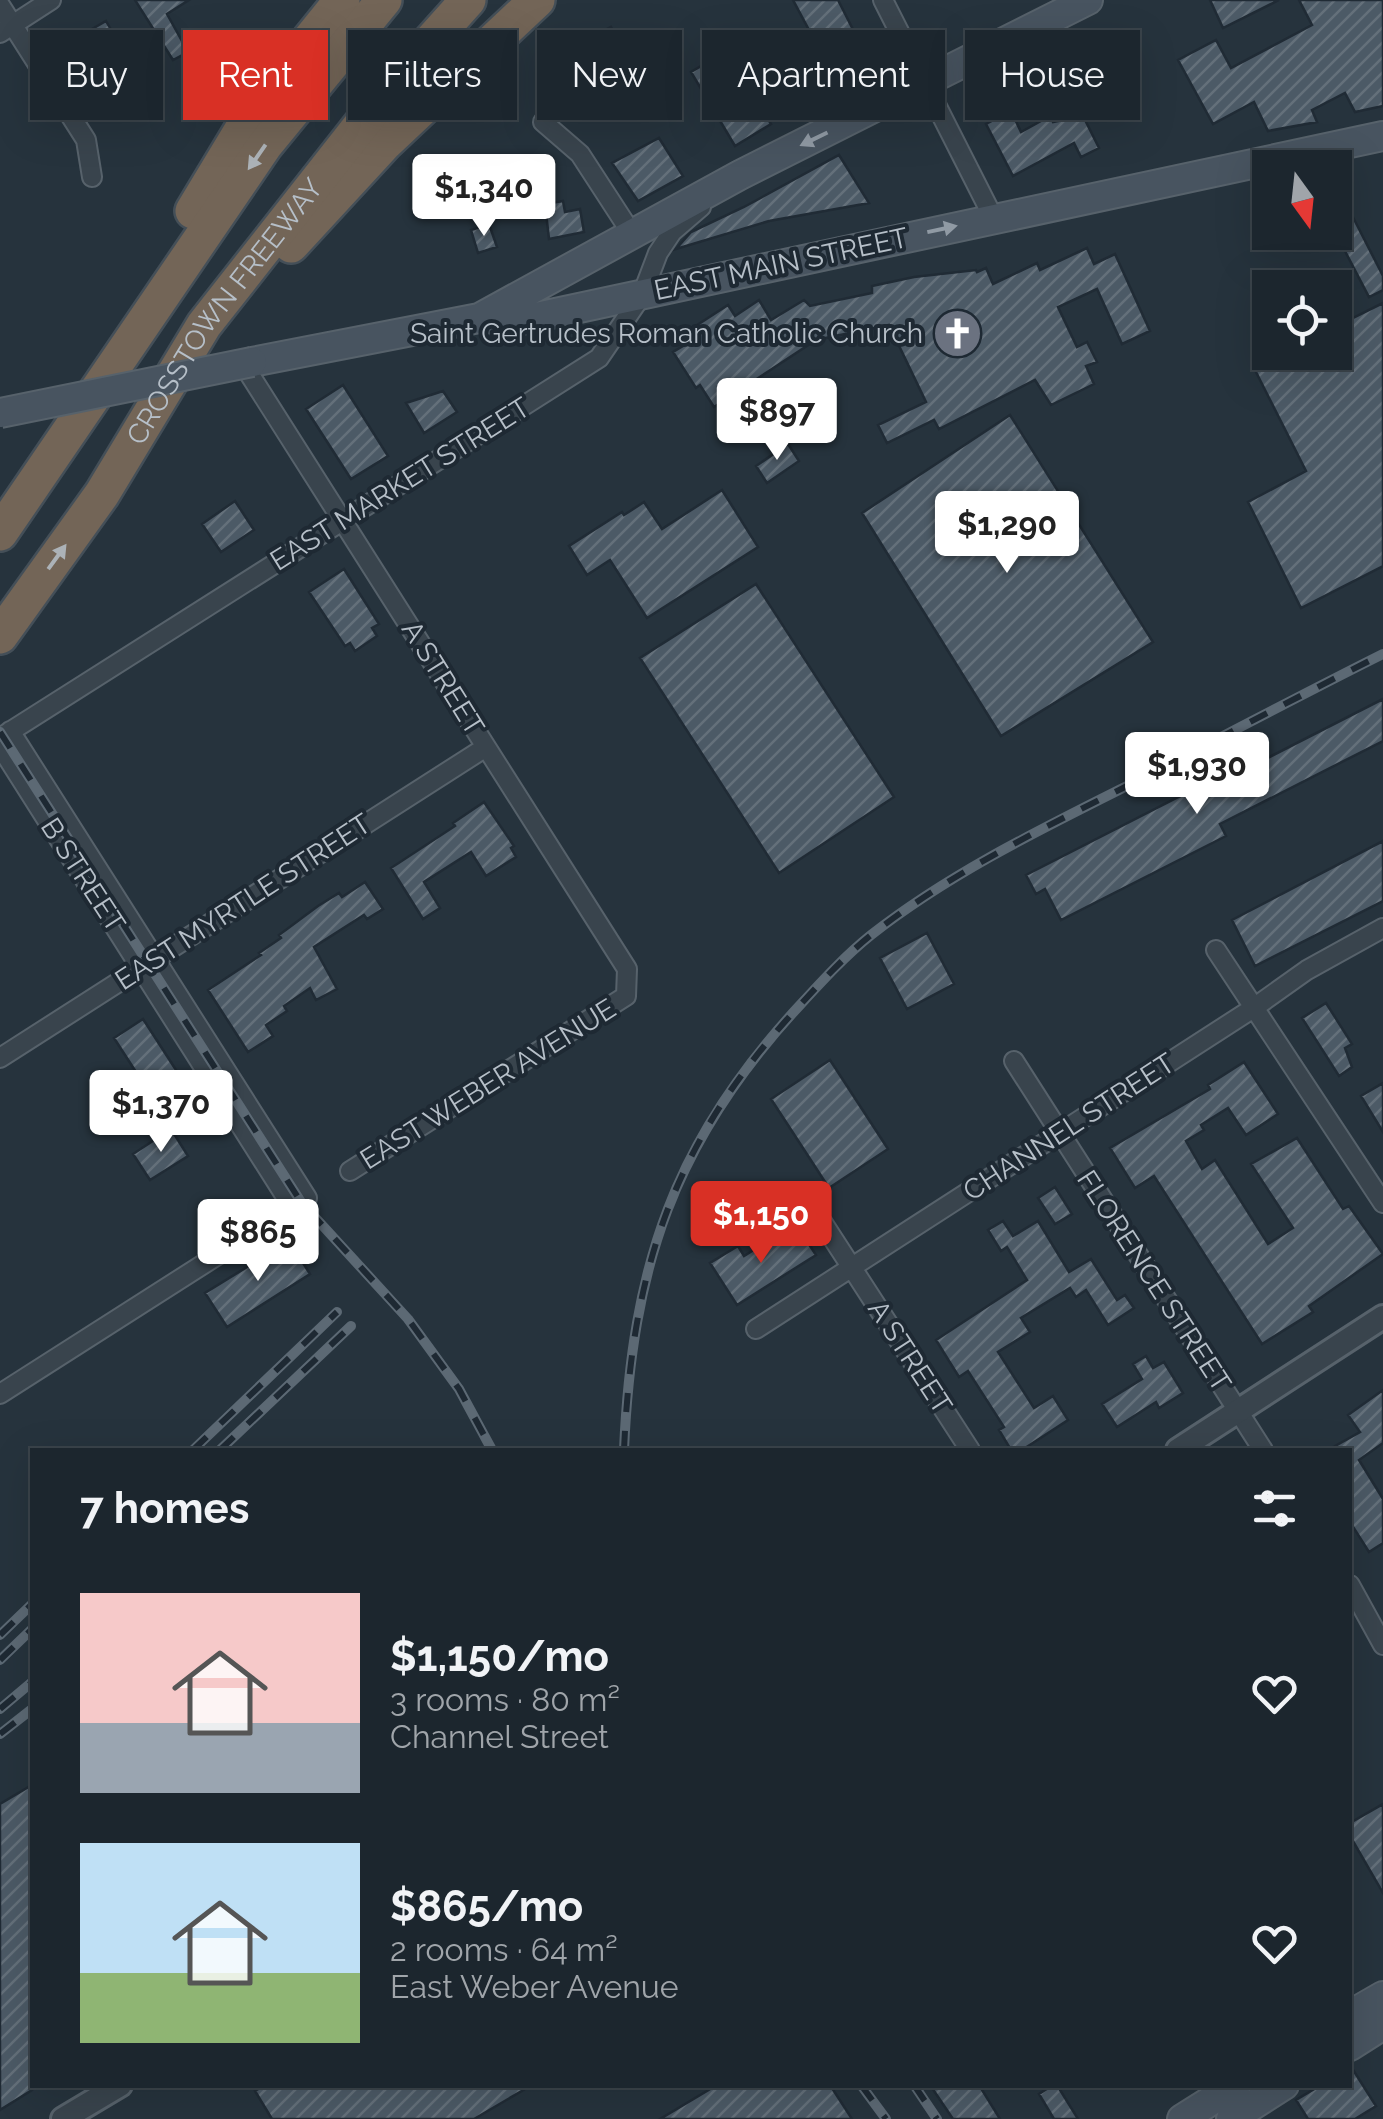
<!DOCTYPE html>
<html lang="en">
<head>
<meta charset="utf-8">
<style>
	:root { --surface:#1c262e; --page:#29323a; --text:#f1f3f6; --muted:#a0a5aa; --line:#3a434a; --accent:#d93025 }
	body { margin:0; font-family:Raleway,sans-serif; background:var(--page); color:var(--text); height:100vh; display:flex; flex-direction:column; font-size:38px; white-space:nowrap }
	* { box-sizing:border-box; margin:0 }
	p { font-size:32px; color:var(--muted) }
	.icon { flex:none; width:55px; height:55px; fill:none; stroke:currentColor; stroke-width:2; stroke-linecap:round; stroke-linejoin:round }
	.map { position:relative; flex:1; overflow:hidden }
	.side { position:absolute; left:30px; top:1448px; width:1322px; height:640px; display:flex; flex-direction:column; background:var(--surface); border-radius:0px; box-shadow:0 10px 40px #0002,0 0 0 2px var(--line) }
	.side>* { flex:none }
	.banner { position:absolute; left:30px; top:30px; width:1325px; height:90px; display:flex; gap:20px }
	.needle { width:65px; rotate:165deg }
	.fabs { position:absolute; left:1252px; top:150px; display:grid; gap:20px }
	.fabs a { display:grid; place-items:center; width:100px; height:100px; border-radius:0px; background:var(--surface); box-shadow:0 10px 40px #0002,0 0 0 2px var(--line); font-size:50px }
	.price { position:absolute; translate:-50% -85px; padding:0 22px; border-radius:10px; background:#fff; color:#222; font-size:32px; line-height:65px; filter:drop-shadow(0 2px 5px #0008) }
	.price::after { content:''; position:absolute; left:50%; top:60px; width:30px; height:22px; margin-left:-15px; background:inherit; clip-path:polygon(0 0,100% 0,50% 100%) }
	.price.current { background:var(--accent); color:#fff }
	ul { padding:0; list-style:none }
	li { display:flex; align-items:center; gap:30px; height:250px; padding:0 50px }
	li span { display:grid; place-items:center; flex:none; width:280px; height:200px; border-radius:0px; color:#555 }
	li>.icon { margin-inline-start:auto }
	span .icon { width:120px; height:120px; fill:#fffc; stroke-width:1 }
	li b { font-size:42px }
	h2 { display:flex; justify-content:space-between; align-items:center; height:120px; padding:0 50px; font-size:42px }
	.tag { padding:0 35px; border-radius:0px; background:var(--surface); box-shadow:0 10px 40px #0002,0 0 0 2px var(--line); font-size:35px; line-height:90px }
	.tag.current { background:var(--accent); color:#fff }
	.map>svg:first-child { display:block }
	.building { fill:url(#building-hatch); stroke:#202b35; stroke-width:2.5 }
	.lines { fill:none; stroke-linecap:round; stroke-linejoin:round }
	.minor-casing { stroke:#57626b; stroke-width:22 }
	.tertiary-casing { stroke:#57626b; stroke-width:28 }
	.secondary-casing { stroke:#57626b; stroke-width:32 }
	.motorway-casing { stroke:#444f58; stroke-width:40 }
	.minor { stroke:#39444d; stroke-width:18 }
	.tertiary { stroke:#39444d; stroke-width:22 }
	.secondary { stroke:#485460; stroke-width:28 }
	.motorway { stroke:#736557; stroke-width:35 }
	.rail-casing { stroke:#5c6974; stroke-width:10 }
	.rail { stroke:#1e2933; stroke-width:6; stroke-dasharray:19; stroke-linecap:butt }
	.secondary-bridge-casing { stroke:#57626b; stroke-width:32; stroke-linecap:butt }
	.secondary-bridge { stroke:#485460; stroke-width:28 }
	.oneway { fill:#909aa4 }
	.oneway2 { fill:#acb2b7 }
	.labels { text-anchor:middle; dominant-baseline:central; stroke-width:8; stroke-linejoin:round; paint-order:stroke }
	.street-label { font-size:28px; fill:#b6bfc8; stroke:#1e2933 }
	.poi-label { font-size:28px; fill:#b6bfc8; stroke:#1e2933; text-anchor:end }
</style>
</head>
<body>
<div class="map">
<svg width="1383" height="2119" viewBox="0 0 1383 2119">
	<defs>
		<pattern id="building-hatch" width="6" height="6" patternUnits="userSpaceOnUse" patternTransform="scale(2.5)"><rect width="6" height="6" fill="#4c5a66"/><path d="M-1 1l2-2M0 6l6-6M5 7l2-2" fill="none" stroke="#64707a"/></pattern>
	</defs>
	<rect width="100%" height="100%" fill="#26333d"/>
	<path class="building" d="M135,0h54l-22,14 21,38 -15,8z
		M793,0h45l36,71 -34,17z
		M1210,0h69l-56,28z
		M1299,0h84v106l-28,6 -10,-19 -33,17 5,12 -49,9 -14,-29 -41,22 -35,-64 38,-20 15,28 81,-43z
		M106,21l25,44 -11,6 16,25 -18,11 -18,-29 -8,4 -12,-21 18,-10 -11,-19z
		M611,27l12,24 -43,21 -12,-23z
		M727,51l44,73 -36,22 -44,-74z
		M1011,111l10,21 29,-16 3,6 30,-6 16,32 -18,9 -7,-14 -61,33 -27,-52z
		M659,138l24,38 -45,25 -26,-38z
		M839,155l30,48 -100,18 -93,28 15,-17 53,-25z
		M1335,182l48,94v14l-14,7 -34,-65z
		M563,201l2,11 15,-3 4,23 -35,7 -4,-35z
		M489,224l8,23 -19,6 -7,-23z
		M1087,248l7,16 21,-10 35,77 -28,13 -25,-55 -39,18 19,40 10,-5 10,20 -11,4 8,18 -43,21 -16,-25 -96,49 -5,-9 -47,23 -9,-18 48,-23 -37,-77 -73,15 -102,67 -14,-22 -4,3 -23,-36 20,-12 -5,-9 40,-26 7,11 24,-16 12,20 33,-20 6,6 62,-13v-7l42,-9 62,-7 1,2 9,-4 7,16 44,-21 3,7z
		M1383,303v263l-82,42 -53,-106 58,-31 -52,-103 31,-16h50v-25z
		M343,385l45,71 -37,23 -45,-70z
		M443,391l14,21 -33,21 -18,-30z
		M1010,415l143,227 -152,94 -139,-223z
		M788,444l11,17 -32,22 -11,-17z
		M722,490l36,57 -111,71 -37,-58 -23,15 -18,-29 53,-34 2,3 20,-13 18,27z
		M235,501l19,29 -33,22 -19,-28z
		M344,569l35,55 -7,4 5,8 -22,15 -5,-8 -5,3 -36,-54z
		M756,584l138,213 -115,76 -139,-215z
		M1383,699v42l-163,83 6,12 -165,84 -16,-31 -9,5 -10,-19 174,-89 3,5z
		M484,802l30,44 -3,2 5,9 -30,19 -15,-24 -47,30 16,26 -17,11 -32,-51 64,-42 -2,-3z
		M1383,841v60l-128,65 -23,-46z
		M365,882l18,27 -16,10 -3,-4 -50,32 23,42 -21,11 -6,-12 -26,18 3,5 -21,14 7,11 -25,16 -40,-62 53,-35 -2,-2 22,-15 -2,-3 39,-29 21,-13 3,4z
		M927,933l27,51 -47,25 -27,-51z
		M1326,1003l26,41 -7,4 7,19 -13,9 -37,-58z
		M143,1019l33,51 -29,19 -33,-51z
		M830,1060l58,89 -59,39 -58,-89z
		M1244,1062l34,52 -32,21 -18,-27 -27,17 3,5 -18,11 16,28 13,-9 53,84 25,-16 -42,-64 46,-26 46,71 6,-3 34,48 -74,52 4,6 -51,32 -108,-168 -19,12 -25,-40 100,-59 -2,-4z
		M1383,1083v49l-22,-36z
		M171,1129l17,27 -38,24 -17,-26z
		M1055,1187l17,27 -17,10 -17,-26z
		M1003,1221l10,15 25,-15 31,51 22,-13 26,41 8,-5 9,13 -26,17 -22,-35 -10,7 -6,-9 -49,30 9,14 -32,20 36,56 19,-12 15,24 -46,30h-11l-12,-20 5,-3 -36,-56 -9,6 -23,-37 91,-60 -20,-33 -6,4 -13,-21z
		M801,1232l15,23 -79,50 -27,-42 28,-17 6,10 34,-21 5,8z
		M289,1241l21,33 -83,53 -22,-34z
		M1146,1356l7,12 11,-6 19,31 -24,15 -3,-6 -39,25 -15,-23 40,-25 -9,-15z
		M1383,1390v53l-24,17 24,39v44l-14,9 -19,-30v-72h-22l32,-18 -12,-17z
		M32,1785v305l-32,20v-306z
		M1383,1804v89l-33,-57v-13z
		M1350,2065l26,41 -21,13h-47l-12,-19 25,-15h29z
		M265,2085h267l-58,34h-202l-17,-28z
		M717,2085h113l22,34h-192z
		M930,2085h49l21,34h-47z
		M1053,2085h4l21,34h-24l-15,-25z"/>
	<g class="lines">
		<defs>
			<path id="minor" d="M883,0l110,217
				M0,5l86,135 6,37
				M0,33l51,-33
				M543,122l37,32 52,80
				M243,364l384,605 -1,27 -276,175
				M0,738l599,-380 43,-63 16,-42 14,-21 29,-25
				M0,746l293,462
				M1216,950l167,253
				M0,1058l486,-311
				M1014,1061l249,389
				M817,1214l153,236
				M756,1329l499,-322 52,-37 76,-42
				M0,1394l307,-196 -297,-467
				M1350,1585l33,60"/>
			<path id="tertiary" d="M1178,1450l205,-133
				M63,2119l57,-34"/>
			<path id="secondary" d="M481,317l259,-142 348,-175
				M252,362l227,-44 44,2 860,-184
				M1350,2015l33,-19
				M1350,2046l33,-21
				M1182,2119l54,-34
				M1231,2119l53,-34"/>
			<g id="motorway">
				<path d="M193,211l64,-106 85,-105"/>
				<path d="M291,245l94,-102 152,-143"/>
				<path d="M0,533l265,-388 119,-145"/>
				<path id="s1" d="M0,636l102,-142 102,-169 194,-247 70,-78"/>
			</g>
		</defs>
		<use href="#minor" class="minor-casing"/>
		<use href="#tertiary" class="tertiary-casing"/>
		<use href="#secondary" class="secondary-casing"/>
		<use href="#motorway" class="motorway-casing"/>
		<use href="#minor" class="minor"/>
		<use href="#tertiary" class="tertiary"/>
		<use href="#secondary" class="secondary"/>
		<use href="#motorway" class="motorway"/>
		<defs>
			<path id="rail" d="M0,732l301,470 107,117 51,70 33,61
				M193,1450l144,-138
				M220,1450l131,-124
				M624,1450c8,-184 50,-310 177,-446 22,-24 45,-49 70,-69 78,-61 168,-105 256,-149 85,-44 170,-89 256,-132
				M0,1635l32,-31
				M0,1660l32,-31
				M0,1709l32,-27
				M0,1734l32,-25
				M861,2085l25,34
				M914,2085l23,34"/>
		</defs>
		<use href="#rail" class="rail-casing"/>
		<use href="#rail" class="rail"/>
		<defs>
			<path id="secondary-bridge" d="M0,413l252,-51"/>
		</defs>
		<use href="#secondary-bridge" class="secondary-bridge-casing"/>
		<use href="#secondary-bridge" class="secondary-bridge"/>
	</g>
	<defs><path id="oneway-solid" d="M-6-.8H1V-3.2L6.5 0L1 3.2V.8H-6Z" transform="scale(2.5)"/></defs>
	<g class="oneway">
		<use href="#oneway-solid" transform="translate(814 139) rotate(154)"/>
		<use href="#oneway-solid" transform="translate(942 229) rotate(-12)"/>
	</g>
	<g class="oneway2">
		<use href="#oneway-solid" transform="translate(257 157) rotate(125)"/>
		<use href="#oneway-solid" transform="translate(57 557) rotate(-54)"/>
	</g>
	<defs>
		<symbol id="church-disc" viewBox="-11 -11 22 22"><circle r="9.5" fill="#6b7280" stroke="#1e2933"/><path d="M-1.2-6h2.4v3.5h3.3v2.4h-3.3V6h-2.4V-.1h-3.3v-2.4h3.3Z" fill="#fff"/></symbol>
	</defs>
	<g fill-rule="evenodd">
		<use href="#church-disc" x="930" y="306" width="55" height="55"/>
	</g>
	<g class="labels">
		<g class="street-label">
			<text transform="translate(781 264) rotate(-12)">EAST MAIN STREET</text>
			<text stroke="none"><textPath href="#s1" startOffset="395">CROSSTOWN FREEWAY</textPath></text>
			<text transform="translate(400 484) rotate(-32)">EAST MARKET STREET</text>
			<text transform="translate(443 678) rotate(58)">A STREET</text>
			<text transform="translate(83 875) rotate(57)">B STREET</text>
			<text transform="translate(243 902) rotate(-33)">EAST MYRTLE STREET</text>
			<text transform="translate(488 1084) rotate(-32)">EAST WEBER AVENUE</text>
			<text transform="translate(1069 1127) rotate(-33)">CHANNEL STREET</text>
			<text transform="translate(1154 1281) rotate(57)">FLORENCE STREET</text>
			<text transform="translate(910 1357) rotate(57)">A STREET</text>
		</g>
		<g class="poi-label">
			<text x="923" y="333">Saint Gertrudes Roman Catholic Church</text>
		</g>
	</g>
</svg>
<div class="fabs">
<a><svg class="needle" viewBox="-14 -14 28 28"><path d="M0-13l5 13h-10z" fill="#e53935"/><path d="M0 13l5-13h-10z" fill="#a0a5aa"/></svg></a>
<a><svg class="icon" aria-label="locate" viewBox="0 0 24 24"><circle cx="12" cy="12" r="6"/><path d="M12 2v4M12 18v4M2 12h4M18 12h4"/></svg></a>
</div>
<b class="price" style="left:484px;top:239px">$1,340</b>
<b class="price" style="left:777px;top:463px">$897</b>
<b class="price" style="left:1007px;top:576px">$1,290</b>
<b class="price" style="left:1197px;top:817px">$1,930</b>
<b class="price" style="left:161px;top:1155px">$1,370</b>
<b class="price current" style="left:761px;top:1266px">$1,150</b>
<b class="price" style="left:258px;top:1284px">$865</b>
<div class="banner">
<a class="tag">Buy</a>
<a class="tag current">Rent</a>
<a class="tag">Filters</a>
<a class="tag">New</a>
<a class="tag">Apartment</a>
<a class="tag">House</a>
</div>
<section class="side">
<h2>7 homes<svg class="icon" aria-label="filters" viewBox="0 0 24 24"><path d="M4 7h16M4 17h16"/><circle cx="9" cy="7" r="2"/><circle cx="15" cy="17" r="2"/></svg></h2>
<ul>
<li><span style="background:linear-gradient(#f6c9c9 65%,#9aa5b1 0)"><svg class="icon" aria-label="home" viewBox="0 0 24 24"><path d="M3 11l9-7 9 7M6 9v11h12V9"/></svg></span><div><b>$1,150/mo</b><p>3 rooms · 80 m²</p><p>Channel Street</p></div><svg class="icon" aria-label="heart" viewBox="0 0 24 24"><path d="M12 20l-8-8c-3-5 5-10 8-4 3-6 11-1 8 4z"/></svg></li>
<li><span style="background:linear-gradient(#bfe0f5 65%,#8fb573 0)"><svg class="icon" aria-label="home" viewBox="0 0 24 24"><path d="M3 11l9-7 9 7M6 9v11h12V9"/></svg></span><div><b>$865/mo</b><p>2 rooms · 64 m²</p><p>East Weber Avenue</p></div><svg class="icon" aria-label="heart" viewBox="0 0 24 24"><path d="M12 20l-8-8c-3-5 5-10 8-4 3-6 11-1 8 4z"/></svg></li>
</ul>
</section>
</div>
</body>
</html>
